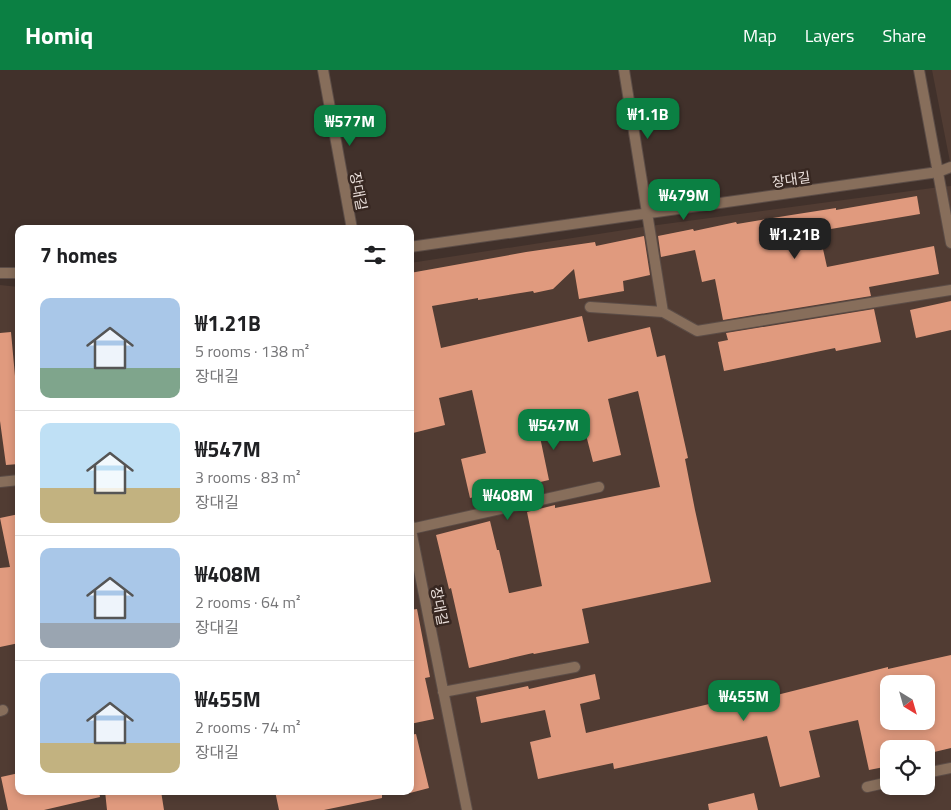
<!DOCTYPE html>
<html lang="en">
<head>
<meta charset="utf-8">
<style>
	:root { --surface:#fff; --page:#f2f2f2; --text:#202124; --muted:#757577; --line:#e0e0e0; --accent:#0b8043 }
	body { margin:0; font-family:"Titillium Web","Noto Sans KR",sans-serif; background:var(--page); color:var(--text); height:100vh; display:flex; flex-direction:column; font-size:19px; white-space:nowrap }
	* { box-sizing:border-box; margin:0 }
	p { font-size:16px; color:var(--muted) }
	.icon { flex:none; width:28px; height:28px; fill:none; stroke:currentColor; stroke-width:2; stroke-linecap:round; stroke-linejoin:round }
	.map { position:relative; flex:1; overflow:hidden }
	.sheet { position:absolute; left:15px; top:155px; width:399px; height:570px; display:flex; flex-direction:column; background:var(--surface); border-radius:10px; box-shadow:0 2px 8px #0003 }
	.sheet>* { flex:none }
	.needle { width:32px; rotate:143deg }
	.controls { position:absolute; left:880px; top:605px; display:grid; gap:10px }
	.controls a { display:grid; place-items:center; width:55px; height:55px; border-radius:10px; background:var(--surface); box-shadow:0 2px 8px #0003; font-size:25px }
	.price { position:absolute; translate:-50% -42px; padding:0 11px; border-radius:10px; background:var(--accent); color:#fff; font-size:16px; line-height:32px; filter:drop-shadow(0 1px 2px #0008) }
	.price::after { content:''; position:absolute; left:50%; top:30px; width:15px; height:11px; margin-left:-8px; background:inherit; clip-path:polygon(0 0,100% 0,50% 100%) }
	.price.on { background:#222; color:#fff }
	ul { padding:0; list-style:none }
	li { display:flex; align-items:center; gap:15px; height:125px; padding:0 25px }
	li+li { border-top:1px solid var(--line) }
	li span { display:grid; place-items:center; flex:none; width:140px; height:100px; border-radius:10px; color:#555 }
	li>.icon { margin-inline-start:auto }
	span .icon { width:60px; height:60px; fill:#fffc; stroke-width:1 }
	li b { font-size:21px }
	h2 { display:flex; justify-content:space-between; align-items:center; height:60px; padding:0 25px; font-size:21px }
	header { display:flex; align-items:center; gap:30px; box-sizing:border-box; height:70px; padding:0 25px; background:var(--accent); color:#fff }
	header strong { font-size:24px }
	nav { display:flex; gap:28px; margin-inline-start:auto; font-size:18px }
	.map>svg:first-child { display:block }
	.built { fill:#513c33; fill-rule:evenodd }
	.building { fill:#e09a7e; fill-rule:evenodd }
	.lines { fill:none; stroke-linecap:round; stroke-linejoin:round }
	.street-casing { stroke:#5c4d47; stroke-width:12 }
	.street { stroke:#876e5b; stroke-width:10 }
	.labels { text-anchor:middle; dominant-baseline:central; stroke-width:5; stroke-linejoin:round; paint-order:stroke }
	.street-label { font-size:14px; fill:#eadfdb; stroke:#372721 }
</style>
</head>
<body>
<header>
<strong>Homiq</strong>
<nav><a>Map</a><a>Layers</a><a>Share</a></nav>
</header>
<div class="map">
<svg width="951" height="740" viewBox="0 0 951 740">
	<rect width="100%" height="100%" fill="#41312b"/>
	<path class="built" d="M932,0h19v98v-1z
		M951,116v624h-951v-525l19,2v504h391v-528l240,-37 290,-39zM889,614h37v37h-37zM889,679h37v37h-37z"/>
	<path class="building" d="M917,126l3,18 -101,17 8,36 107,-21 5,28 -70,13 2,9 -148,24 -8,-41 -13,3 -7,-32 -34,7 -3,-21 35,-7 1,2 42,-9 1,2 48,-8 51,-8v2z
		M644,166l6,39 -27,6 1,10 -45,8 -5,-30 -21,20 -19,4 -1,-2 -55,9v-2l-46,8 9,42 141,-32 6,26 62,-15 7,30 8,-2 23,103 -3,1 10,51 16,72 -129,27 7,34 -55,11 -1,-1 -64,15 -18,-80 -2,1 -13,-54 54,-14 7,29h2l10,43h1l32,-7 -15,-74 28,-7v3l105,-21 -22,-96 -30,8 13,56 -28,7 -9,-35 -44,10 9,43 -79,18 -9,-39 25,-6 -14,-63 -33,8 6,27 -32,8 -3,-11v-149l116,-21 69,-10 1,4z
		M951,231v29l-35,8 -6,-28z
		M874,239l7,33 -45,9 -1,-3 -111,23 -6,-29 10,-2 -2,-7z
		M11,262l4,44h4v88l-13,1 -6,-44v-88z
		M19,444v129l-19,4v-79l10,-1 -10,-49z
		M417,539l13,68 -5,1 9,41 -24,5v-114z
		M951,585v93l-21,5 -1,-4h-40v17l-20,4 -11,-50 -49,11 11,46 -40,10 -13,-51 -153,33 -1,-6 -75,16 -8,-37 21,-5 -6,-27 -64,13 -5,-26 52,-11 1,3 66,-15 5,25 -20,5 6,29 153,-36 2,7 147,-37v2zM889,614h37v37h-37z
		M416,664l13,54 -19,5v-58z
		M19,703v18h80l1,6 -56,13h-36l-7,-33z
		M105,721h56l3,19h-57z
		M275,721h107v7l-58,12h-45z
		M754,723l4,17h-49l-1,-6z"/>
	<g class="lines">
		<defs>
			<path id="street" d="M323,0l29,159
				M624,0l39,242 34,19 254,-41
				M919,0l32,173
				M410,177l528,-75 13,-5
				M0,203h19
				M590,237l73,5
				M0,412l19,-2
				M410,455l57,285
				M411,459l188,-42
				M443,622l132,-25
				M0,641l3,-1
				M926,703l25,-5
				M867,717l22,-5"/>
		</defs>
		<use href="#street" class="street-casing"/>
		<use href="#street" class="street"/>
	</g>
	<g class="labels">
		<g class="street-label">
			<text transform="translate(791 109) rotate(-8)">장대길</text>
			<text transform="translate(359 121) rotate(79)">장대길</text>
			<text transform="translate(440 536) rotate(79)">장대길</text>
		</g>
	</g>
</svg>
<div class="controls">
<a><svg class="needle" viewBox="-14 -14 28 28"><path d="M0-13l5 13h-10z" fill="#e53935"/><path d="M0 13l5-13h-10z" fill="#757577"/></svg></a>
<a><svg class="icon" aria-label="locate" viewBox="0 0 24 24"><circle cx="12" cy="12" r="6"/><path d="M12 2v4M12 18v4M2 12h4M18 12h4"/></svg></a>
</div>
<b class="price" style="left:648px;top:70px">₩1.1B</b>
<b class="price" style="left:350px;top:77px">₩577M</b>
<b class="price" style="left:684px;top:151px">₩479M</b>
<b class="price on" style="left:795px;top:190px">₩1.21B</b>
<b class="price" style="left:554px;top:381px">₩547M</b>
<b class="price" style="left:508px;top:451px">₩408M</b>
<b class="price" style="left:744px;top:652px">₩455M</b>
<section class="sheet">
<h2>7 homes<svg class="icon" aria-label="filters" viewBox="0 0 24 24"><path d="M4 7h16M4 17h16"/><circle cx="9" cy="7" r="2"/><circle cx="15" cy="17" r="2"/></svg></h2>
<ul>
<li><span style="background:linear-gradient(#a9c7e8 70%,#7fa58c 0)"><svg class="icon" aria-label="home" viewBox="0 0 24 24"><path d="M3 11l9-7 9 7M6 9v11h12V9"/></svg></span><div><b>₩1.21B</b><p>5 rooms · 138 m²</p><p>장대길</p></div></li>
<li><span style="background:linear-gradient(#bfe0f5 65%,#c2b280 0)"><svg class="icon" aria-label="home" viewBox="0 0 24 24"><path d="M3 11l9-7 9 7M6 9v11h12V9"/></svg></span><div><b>₩547M</b><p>3 rooms · 83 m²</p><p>장대길</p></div></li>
<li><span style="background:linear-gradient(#a9c7e8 75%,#9aa5b1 0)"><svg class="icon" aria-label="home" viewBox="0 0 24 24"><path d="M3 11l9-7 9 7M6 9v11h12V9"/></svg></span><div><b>₩408M</b><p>2 rooms · 64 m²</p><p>장대길</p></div></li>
<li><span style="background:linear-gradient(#a9c7e8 70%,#c2b280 0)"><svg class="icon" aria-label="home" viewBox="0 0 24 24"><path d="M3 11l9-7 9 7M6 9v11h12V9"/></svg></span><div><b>₩455M</b><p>2 rooms · 74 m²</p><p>장대길</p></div></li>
</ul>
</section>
</div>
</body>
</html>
